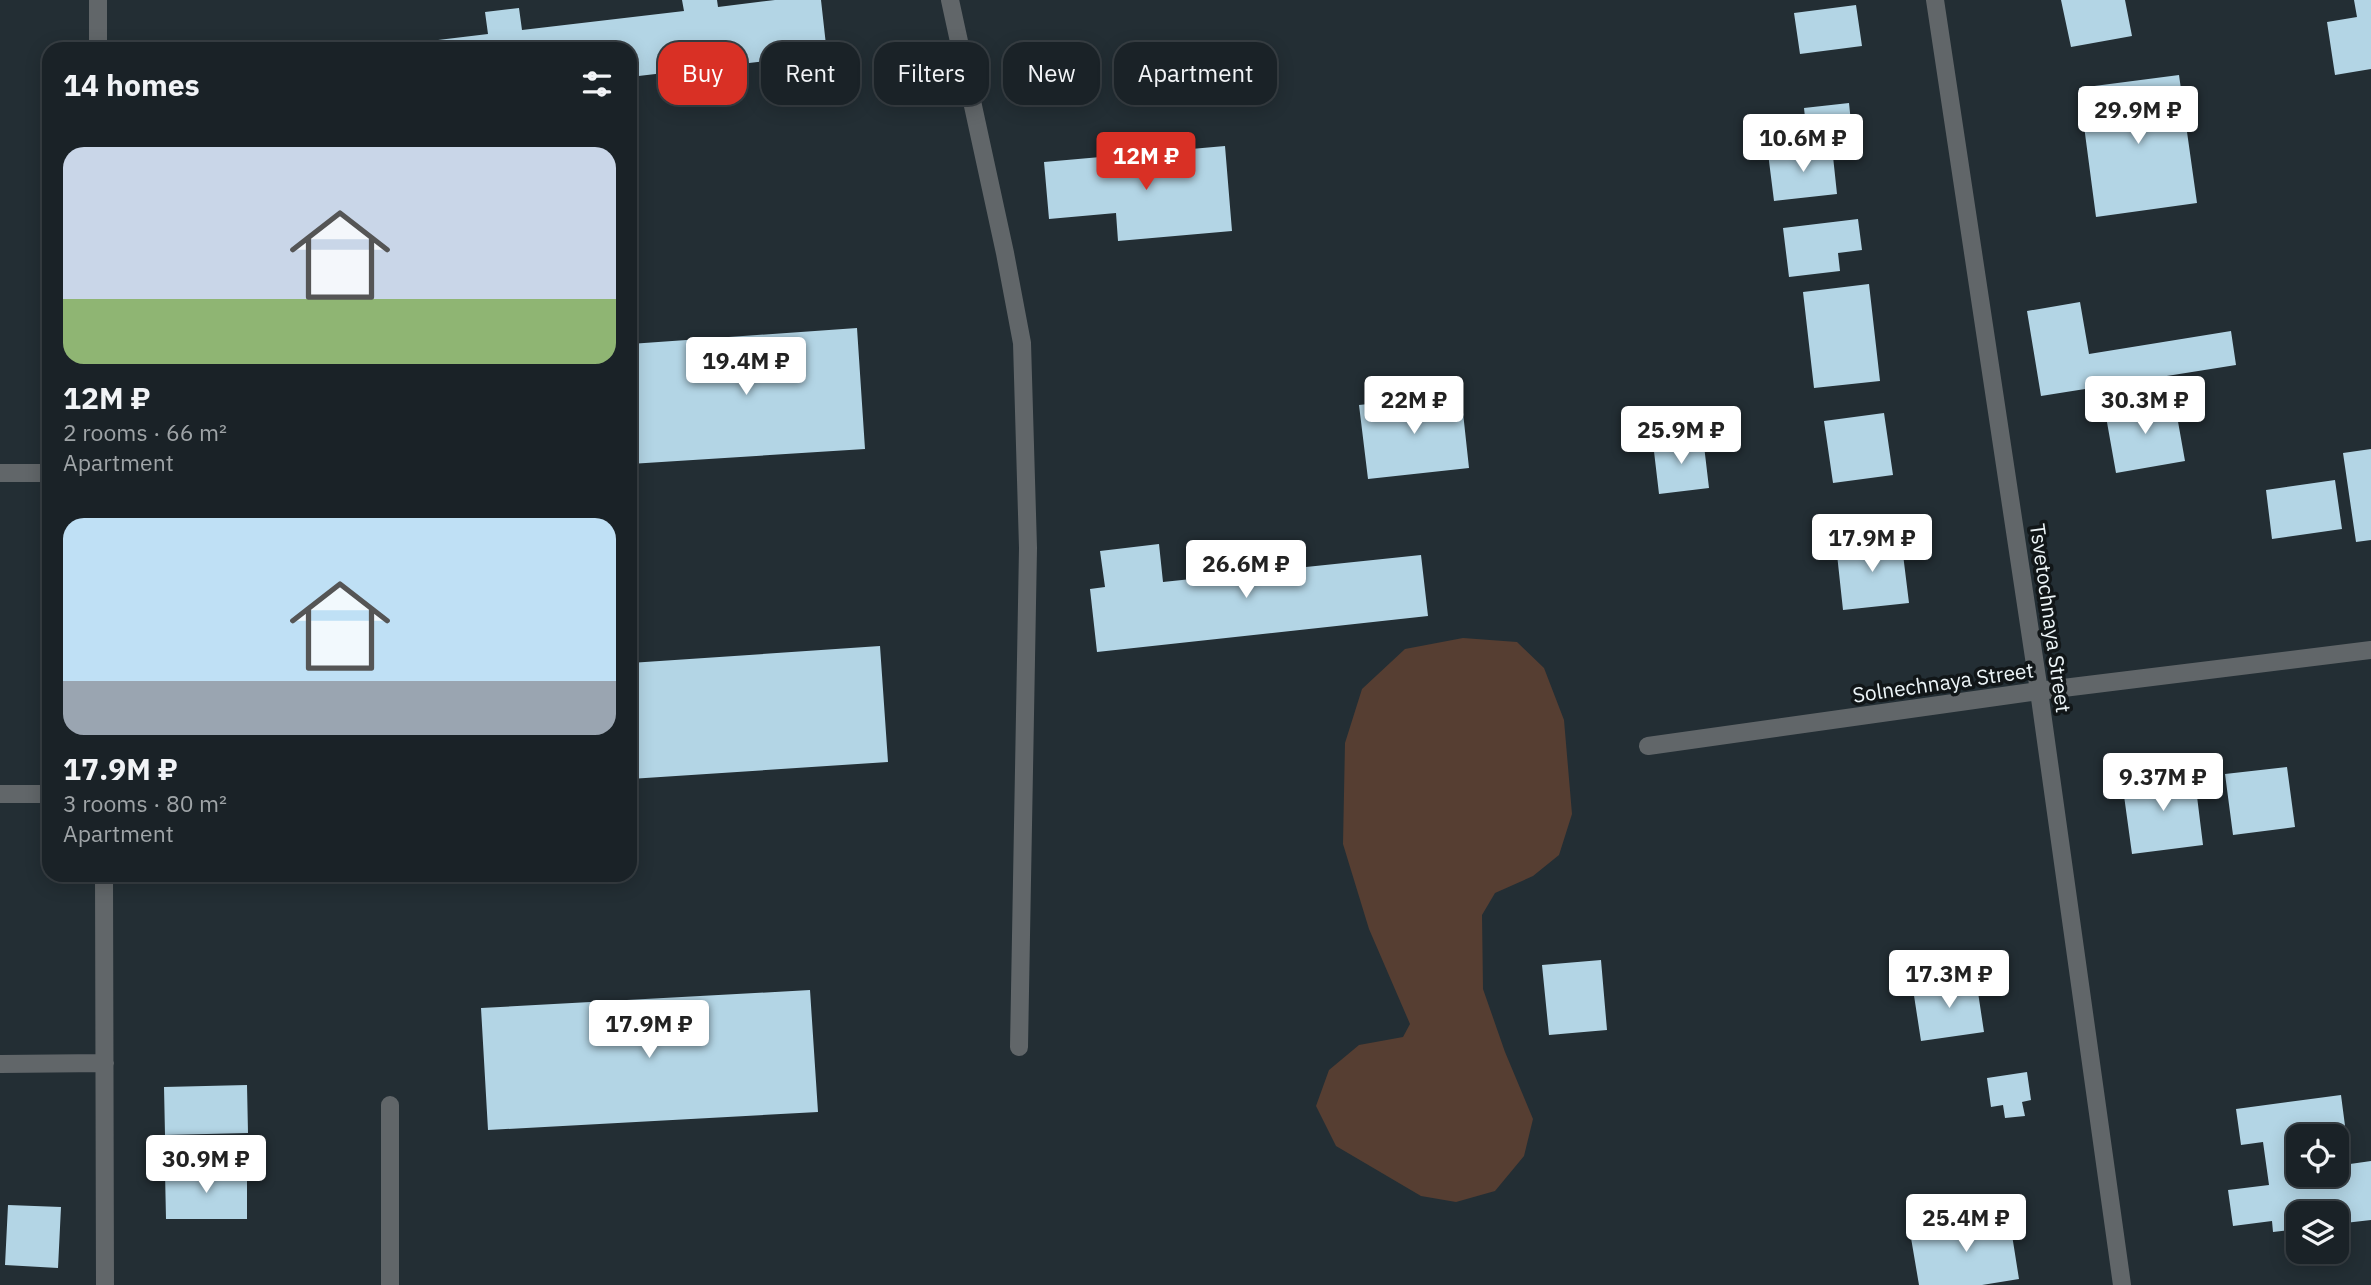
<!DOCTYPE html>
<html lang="en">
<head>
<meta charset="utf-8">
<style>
	:root { --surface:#1a2227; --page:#232a2f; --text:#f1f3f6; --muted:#9fa4a7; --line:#383f44; --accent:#d93025 }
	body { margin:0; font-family:"IBM Plex Sans",sans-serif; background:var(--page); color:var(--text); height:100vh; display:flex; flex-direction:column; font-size:26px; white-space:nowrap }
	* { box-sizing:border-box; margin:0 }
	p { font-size:23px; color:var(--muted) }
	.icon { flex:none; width:38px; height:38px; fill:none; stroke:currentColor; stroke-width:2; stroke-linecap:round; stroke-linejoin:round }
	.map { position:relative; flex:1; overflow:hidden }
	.panel { position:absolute; left:42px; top:42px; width:595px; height:840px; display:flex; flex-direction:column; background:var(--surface); border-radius:21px; box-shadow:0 4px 18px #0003,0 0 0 2px var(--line) }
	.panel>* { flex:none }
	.hud { position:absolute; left:658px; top:42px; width:665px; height:63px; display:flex; gap:14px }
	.buttons { position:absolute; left:2286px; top:1124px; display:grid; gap:14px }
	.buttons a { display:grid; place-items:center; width:63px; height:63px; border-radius:14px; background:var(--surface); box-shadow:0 4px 18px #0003,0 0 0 2px var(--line); font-size:35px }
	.price { position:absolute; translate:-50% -60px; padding:0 16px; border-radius:7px; background:#fff; color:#222; font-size:23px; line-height:46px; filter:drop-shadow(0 2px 4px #0008) }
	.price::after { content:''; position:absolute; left:50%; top:42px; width:21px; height:16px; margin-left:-10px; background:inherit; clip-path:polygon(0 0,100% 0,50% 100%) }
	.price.selected { background:var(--accent); color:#fff }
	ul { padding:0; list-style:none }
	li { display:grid; align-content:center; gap:14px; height:371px; padding:0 21px }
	li span { display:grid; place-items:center; height:217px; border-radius:21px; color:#555 }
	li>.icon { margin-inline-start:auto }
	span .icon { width:126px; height:126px; fill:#fffc; stroke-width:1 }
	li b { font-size:30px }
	h2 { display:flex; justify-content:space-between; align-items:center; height:84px; padding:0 21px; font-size:30px }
	.tag { padding:0 24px; border-radius:21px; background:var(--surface); box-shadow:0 4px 18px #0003,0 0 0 2px var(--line); font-size:24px; line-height:63px }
	.tag.selected { background:var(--accent); color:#fff }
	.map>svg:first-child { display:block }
	.green { fill:#563e32 }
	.building { fill:#b3d5e5; fill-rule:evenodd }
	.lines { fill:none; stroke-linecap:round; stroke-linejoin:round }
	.service { stroke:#616669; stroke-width:18 }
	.minor { stroke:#616669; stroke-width:18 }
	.labels { text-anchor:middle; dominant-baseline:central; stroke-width:7; stroke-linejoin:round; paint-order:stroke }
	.street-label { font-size:21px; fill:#edf5f8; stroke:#111618 }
</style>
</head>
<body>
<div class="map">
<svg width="2371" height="1285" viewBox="0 0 2371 1285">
	<rect width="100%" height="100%" fill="#232e34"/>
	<path class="green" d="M1463,638l54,4 27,26 20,52 8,94 -13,41 -26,21 -38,17 -13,22 1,74 22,63 28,67 -9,37 -29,35 -39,11 -35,-6 -85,-50 -20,-40 13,-36 30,-25 44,-8 7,-13 -41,-95 -26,-85 2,-101 17,-54 43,-40z"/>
	<path class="building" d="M682,0h35l1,7 57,-7h46l6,54 -197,23v-28h-216l-1,-6 75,-9 -3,-22 34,-4 3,22 162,-19z
		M2061,0h64l7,36 -61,11z
		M2354,0h17v69l-36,6 -8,-53 30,-5z
		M1856,5l6,41 -62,8 -6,-41z
		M2179,75l18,128 -101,14 -17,-129z
		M1849,103l3,29 -45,4 -3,-28z
		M1225,146l7,85 -114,10 -2,-28 -67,6 -5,-57z
		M1832,147l5,47 -63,7 -6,-48z
		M1858,219l4,31 -24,3 2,18 -51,6 -6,-49z
		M1869,284l11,97 -66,7 -11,-96z
		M2080,302l9,52 142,-23 5,34 -195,31 -14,-85z
		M857,328l8,121 -235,15v-120z
		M1461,394l8,74 -101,11 -9,-74z
		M2174,399l11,62 -69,12 -11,-62z
		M1884,413l9,62 -60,8 -9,-62z
		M1703,437l6,51 -50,6 -6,-51z
		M2371,449v91l-15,2 -13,-89z
		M2335,480l7,49 -70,10 -6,-49z
		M1901,538l8,65 -66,7 -7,-65z
		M1159,544l4,38 258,-27 7,61 -331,36 -7,-63 15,-2 -5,-36z
		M880,646l8,116 -258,17v-116z
		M2287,767l8,60 -62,8 -8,-61z
		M2194,772l9,73 -71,9 -10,-73z
		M1601,960l6,70 -58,5 -7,-70z
		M1976,979l8,53 -63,9 -8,-52z
		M810,990l8,122 -330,18 -7,-122z
		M2027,1072l4,28 -9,2 3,14 -20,2 -2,-13 -12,2 -4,-29z
		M247,1085l1,48 -83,2 -1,-48z
		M2341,1095l9,69 21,-3v59l-35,4v-11h-38v16l-25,3 -1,-11 -39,5 -5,-36 41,-5 -6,-43 -22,3 -5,-36zM2298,1136h38v38h-38z
		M165,1172h82v47h-81z
		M8,1205l53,2 -3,61 -53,-3z
		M2009,1216l10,63 -37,6h-63l-9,-53z"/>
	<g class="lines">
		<path class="service" d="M950,0l55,253 17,90 6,205 -9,499"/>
		<path class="minor" d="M1935,0l104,691 83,594
			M98,49v-49
			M0,473h49
			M1648,746l391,-55 332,-41
			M0,794h49
			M104,875l1,410
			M0,1064l105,-1
			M390,1105v180"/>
	</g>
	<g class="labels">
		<g class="street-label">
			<text transform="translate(2051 618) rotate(82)">Tsvetochnaya Street</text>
			<text transform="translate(1943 682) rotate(-8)">Solnechnaya Street</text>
		</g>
	</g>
</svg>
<div class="buttons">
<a><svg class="icon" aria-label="locate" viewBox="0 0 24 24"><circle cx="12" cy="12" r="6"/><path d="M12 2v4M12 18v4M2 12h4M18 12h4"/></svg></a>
<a><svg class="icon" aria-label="layers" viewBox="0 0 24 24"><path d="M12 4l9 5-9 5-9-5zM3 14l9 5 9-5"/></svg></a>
</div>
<b class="price" style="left:2138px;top:146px">29.9M ₽</b>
<b class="price" style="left:1803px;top:174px">10.6M ₽</b>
<b class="price selected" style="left:1146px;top:192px">12M ₽</b>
<b class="price" style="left:746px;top:397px">19.4M ₽</b>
<b class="price" style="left:1414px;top:436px">22M ₽</b>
<b class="price" style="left:2145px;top:436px">30.3M ₽</b>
<b class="price" style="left:1681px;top:466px">25.9M ₽</b>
<b class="price" style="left:1872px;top:574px">17.9M ₽</b>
<b class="price" style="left:1246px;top:600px">26.6M ₽</b>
<b class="price" style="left:2163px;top:813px">9.37M ₽</b>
<b class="price" style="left:1949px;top:1010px">17.3M ₽</b>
<b class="price" style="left:649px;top:1060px">17.9M ₽</b>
<b class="price" style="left:206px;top:1195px">30.9M ₽</b>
<b class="price" style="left:1966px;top:1254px">25.4M ₽</b>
<div class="hud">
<a class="tag selected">Buy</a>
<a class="tag">Rent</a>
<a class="tag">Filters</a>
<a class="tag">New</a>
<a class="tag">Apartment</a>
</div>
<section class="panel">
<h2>14 homes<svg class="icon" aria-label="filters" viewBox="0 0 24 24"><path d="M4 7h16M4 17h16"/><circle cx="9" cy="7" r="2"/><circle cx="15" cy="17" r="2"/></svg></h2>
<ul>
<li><span style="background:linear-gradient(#c9d6e8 70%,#8fb573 0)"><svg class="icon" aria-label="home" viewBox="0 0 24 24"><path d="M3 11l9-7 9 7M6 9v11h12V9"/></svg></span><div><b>12M ₽</b><p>2 rooms · 66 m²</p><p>Apartment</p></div></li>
<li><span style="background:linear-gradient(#bfe0f5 75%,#9aa5b1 0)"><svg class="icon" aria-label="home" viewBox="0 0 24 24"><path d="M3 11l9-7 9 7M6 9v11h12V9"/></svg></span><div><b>17.9M ₽</b><p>3 rooms · 80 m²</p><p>Apartment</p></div></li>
</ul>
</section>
</div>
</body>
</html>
